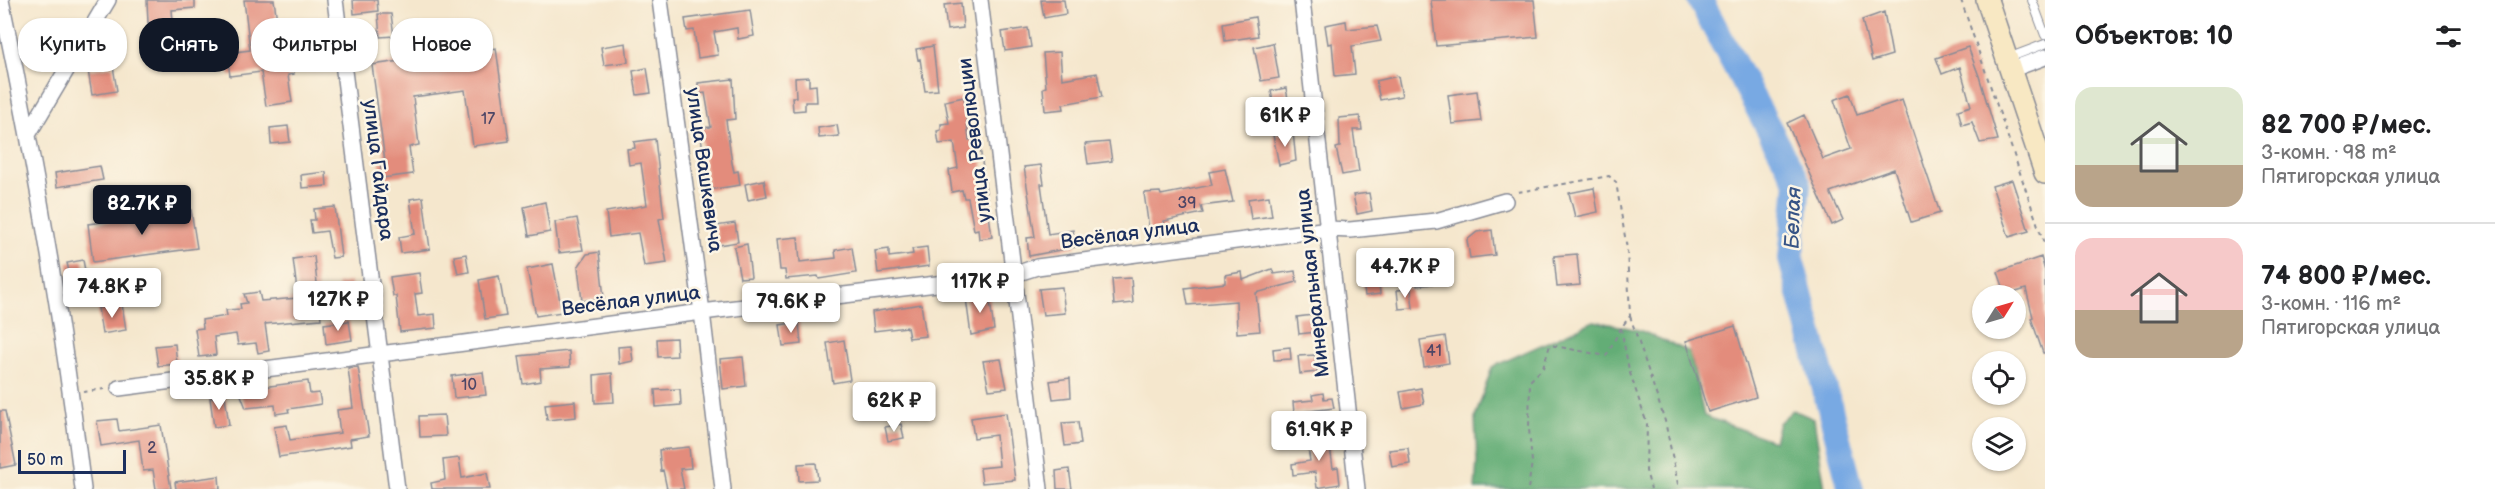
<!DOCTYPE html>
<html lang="ru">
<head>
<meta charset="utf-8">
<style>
	:root { --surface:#fff; --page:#f2f2f2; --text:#202124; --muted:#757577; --line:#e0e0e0; --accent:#111827 }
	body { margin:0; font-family:"Balsamiq Sans",sans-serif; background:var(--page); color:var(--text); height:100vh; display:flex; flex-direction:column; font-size:22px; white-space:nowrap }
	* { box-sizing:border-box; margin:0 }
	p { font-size:20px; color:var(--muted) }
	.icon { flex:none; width:33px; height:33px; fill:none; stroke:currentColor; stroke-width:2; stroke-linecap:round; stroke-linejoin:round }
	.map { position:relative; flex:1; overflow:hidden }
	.details { display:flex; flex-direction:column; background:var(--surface); width:450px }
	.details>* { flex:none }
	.top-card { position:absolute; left:18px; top:18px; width:570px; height:54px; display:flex; gap:12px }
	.needle { width:39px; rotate:53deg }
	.tools { position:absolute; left:1972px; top:285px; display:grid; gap:12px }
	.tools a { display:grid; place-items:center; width:54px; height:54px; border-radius:50%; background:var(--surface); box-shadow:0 2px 4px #0004; font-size:30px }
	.scale { position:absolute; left:18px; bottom:15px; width:108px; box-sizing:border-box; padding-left:6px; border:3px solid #1b2f5e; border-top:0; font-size:16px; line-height:21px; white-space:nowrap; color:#1b2f5e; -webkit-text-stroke:4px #fcf5e5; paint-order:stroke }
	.price { position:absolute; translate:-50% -51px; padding:0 14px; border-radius:6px; background:#fff; color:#222; font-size:20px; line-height:39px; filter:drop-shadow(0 2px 3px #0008) }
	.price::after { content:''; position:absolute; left:50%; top:36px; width:18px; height:14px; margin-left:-9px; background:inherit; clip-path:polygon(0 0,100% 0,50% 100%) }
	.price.on { background:var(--accent); color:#fff }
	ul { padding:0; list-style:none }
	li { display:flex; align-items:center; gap:18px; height:150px; padding:0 30px }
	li+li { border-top:2px solid var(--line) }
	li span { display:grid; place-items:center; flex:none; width:168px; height:120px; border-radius:18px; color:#555 }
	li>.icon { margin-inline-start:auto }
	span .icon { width:72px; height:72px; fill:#fffc; stroke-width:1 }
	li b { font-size:26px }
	h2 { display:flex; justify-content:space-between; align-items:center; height:72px; padding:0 30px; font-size:26px }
	.pill { padding:0 21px; border-radius:24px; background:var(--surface); box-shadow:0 2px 4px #0004; font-size:21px; line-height:54px }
	.pill.on { background:var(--accent); color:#fff }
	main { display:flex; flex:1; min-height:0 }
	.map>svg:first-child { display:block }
	.forest { fill:#63ad76; stroke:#3f6e6a; stroke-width:1.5 }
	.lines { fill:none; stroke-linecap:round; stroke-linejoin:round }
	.river { stroke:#78a9e3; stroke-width:26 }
	.building { fill:#e38c7c }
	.lane-casing { stroke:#888b96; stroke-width:10 }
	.street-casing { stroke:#888b96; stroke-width:18 }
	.secondary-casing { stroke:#888b96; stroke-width:24 }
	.path { stroke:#888b96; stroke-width:2; stroke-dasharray:4.5 4.5; stroke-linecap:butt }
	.lane { stroke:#fff; stroke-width:8 }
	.street { stroke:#fff; stroke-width:15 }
	.secondary { stroke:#f8e8c3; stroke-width:21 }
	.labels { text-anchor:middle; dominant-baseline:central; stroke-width:5; stroke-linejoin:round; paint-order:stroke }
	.number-label { font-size:16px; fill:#4d4666 }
	.street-label { font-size:20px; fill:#1b2f5e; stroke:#fcf5e5 }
	.water-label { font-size:21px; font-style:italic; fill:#375486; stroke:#fcf5e5 }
</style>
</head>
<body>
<main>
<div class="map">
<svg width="2045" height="489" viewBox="0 0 2045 489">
	<rect width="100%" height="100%" fill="#fcf5e5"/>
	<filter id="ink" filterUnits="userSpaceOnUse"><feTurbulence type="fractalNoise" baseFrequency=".0167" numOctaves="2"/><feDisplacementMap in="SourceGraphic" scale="12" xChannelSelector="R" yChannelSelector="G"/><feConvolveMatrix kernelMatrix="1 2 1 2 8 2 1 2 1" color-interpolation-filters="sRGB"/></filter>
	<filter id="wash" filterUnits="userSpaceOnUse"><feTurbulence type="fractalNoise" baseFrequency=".008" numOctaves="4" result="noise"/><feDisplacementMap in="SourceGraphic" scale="24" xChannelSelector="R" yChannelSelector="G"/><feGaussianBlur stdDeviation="1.35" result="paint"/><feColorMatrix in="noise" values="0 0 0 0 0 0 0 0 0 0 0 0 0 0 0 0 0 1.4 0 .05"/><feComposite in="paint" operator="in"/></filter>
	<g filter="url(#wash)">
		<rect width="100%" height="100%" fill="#f5e7cd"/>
		<path class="forest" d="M1594,321l45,9 51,22 14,64 70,25 5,-18 14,-13 21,9 11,70h-350l2,-28 -2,-43 17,-51z"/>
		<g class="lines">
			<path class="river" d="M1700,0l98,183 -7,76 60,230"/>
		</g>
		<g id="blocks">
			<path class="building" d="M147,0h48v8l-23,2 1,11 -25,2z
				M244,0h30l4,27 35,-5 2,15 -24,3 3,34 -6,1 4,27 -26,4 -5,-34 -31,4 -3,-23 23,-3z
				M353,0h24l1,11 -24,3z
				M1041,0h23l2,14 -22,4z
				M1431,0h103l4,37 -102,9z
				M961,3l2,25 -16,2 -3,-25z
				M750,10l4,26 -16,3 -1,-11 -23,4 4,23 -20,3 -4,-28 -7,1 -2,-12z
				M1884,12l8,43 -20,6 -10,-41z
				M378,14h13l3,22 -14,1z
				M1255,17l3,19 -33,5 -2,-18z
				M1346,21l1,8 30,-3 4,15 -29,5 3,28 -20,2 -3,-33 -4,1 -3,-19z
				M1028,28l3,19 -26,4 -3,-19z
				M626,43l2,19 -24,3 -3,-18z
				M1273,43l6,35 -18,3 -7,-34z
				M933,46l5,44 -13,1 -5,-32 -2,1 -2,-11z
				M1968,47l11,29 19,64 -18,3 -8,-21 -10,3 -4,-15 13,-4 -11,-39 -18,7 -6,-16z
				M496,48l13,93 -36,5 -8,-56 -52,7 6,48 -10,2 4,27 -31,4 -2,-16h5l-13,-97z
				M1060,52l2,27 35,-6 5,24 -39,7 1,5 -19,2 -2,-23 3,-1 -3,-34z
				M113,66l4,25 -25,4 -4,-25z
				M647,68l4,25 -14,2 -4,-24z
				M1398,76l4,20 -22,4 -4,-19z
				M809,77v9l7,-1 1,17h-12v8l-12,1 -1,-14h4l-1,-19z
				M733,79l2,40 -9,1 6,43 2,9 4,-1 2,14 -32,5 -8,-62 11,-1 -6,-34 -7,1v-11z
				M1286,88l4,22 -15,3 -4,-22z
				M1477,91l4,30 -29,3 -4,-29z
				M1850,94l7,21 45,-15 38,113 -29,9 -17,-53 -64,23 13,28 -11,5 -45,-102 17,-8 19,44 28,-10 -17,-49z
				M964,97l5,43 10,-1 13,98 -13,2 -1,-10 -4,1 -6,-32h-4l-2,-8 -10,2 -3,-22 9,-2 -4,-26 -15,2 -2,-13 4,-1v-6l8,-1 -4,-22z
				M1360,116l2,14h-9l6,42 -17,3 -6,-27 4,-1 -1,-29z
				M837,125l2,11 -20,2 -1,-10z
				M288,126l2,16 -19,2 -1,-16z
				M1293,132l3,29 -17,4 -6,-30z
				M655,139l9,79 -5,1 8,44 -23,3 -6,-33 -29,4 -3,-25 41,-7 -6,-42 -12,2 -2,-16 8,-1 -1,-6z
				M1109,142l3,19 -24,3 -3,-20z
				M1041,165l3,19h-3l7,50 25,-4 3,17 -47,9 -2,-18 8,-1 -11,-70z
				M100,166l3,14 -46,7 -2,-14z
				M1225,169l8,33 -32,4 2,7 -39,8 2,14 -16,1 -6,-43 16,-1 1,3 51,-10 -3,-13z
				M326,172l1,14 -25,2 -1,-13z
				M764,180l3,16 -19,4 -3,-16z
				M2012,180l17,51 -20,6 -17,-51z
				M1594,188l4,24 -23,5 -6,-24z
				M1369,193l3,18 -15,3 -4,-19z
				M1269,196l3,20 -21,3 -3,-20z
				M423,197l7,52 -29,4 -2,-16 16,-3 -5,-35z
				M545,202l5,30 -21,4 -5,-29z
				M335,207l6,50 -9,1 -5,-27 -15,2 -2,-13h5l-1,-11z
				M191,210l6,38 -104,14 -5,-38z
				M577,218l6,32 -24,3 -4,-31z
				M735,223l3,19 -19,3 -4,-19z
				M1492,230l3,25 -25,3 -3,-18 10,-8z
				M798,237l2,25 36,-4 -1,-8 17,-3 4,26 -37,6 -1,-3 -32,3 -1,-9h-5l-3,-31z
				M747,244l4,33 -11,1 -6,-31z
				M927,247l2,19 -51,7 -3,-22 14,-2v8l24,-3 -1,-5z
				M599,252l5,46 -22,3 -4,-34 9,-13z
				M466,254l3,18 -11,2 -4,-18z
				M1577,254l3,31 -23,2 -3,-31z
				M314,256l7,63 -56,5 4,27 -11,2 -2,-10 -18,2 -2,-11 -22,3 2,18 -17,2 -4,-28 8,-1 -1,-8 25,-4 -1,-6 15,-1 -1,-5 7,-1 -3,-9 15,-2 2,9 37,-3 -5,-39z
				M2041,257l4,14v82h-2l-12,-35 2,-1 -7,-28 -20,6 -8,-23z
				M83,260l4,21 -15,3 -5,-21z
				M1437,261l3,22 -23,3 -3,-22z
				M553,264l9,48 -26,4 -9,-47z
				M1272,269l2,5 21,-3 2,11 -41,11 4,38 -23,2 -1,-32 -48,4 -3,-17 40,-5v-8l17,-3 1,8z
				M1378,272l2,22 -15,2 -3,-23z
				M419,273l3,20 -7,1 3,22 17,-2 1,14 -36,4 -4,-36h-3l-3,-19z
				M499,276l7,40 -21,3 -6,-39z
				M1131,278l2,25 -19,2 -2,-26z
				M350,282l4,26 -12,2 -5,-26z
				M1062,287l3,26 -22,2 -4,-26z
				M1411,289l2,19 -14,1 -2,-19z
				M989,294l5,36 -23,5 -5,-37z
				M122,304l4,26 -24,4 -4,-26z
				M921,304l5,32 -17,2 -2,-11 -33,4 -2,-19z
				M1313,315l3,17 -17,2 -2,-17z
				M349,321l3,19 -26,4 -2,-20z
				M799,322l2,22 -18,2 -3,-21z
				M1735,326l21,71 -48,15 -22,-71z
				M1445,336l4,27 -25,4 -4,-27z
				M676,338l1,18 -19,1 -1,-18z
				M844,340l6,40 -17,3 -6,-40z
				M175,344l2,20 -19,2 -3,-20z
				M631,346l2,15 -14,3 -1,-17z
				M1290,347l1,12 -17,1 -1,-11z
				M569,351l1,16 -30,2 1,12 -18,3 -4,-28z
				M1315,355l2,17 -17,2 -2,-18z
				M743,357l3,29 -23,3 -3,-30z
				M1001,359l6,29 -18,2 -6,-29z
				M358,367l11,69 -19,3 1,7 -72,11 -5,-30 13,-2 3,15 50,-7 -3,-23 16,-2 -5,-40z
				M483,372l3,23 -32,3 -2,-22z
				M612,373l2,29 -19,1 -1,-28z
				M1070,378l1,19 -18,2 -3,-18z
				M308,381l2,13 9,-1 2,11 -33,5 1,3 -13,2 -1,-9 -29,3 -7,-18z
				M1421,388l3,16 -21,4 -3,-16z
				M680,389l1,16 -25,2 -1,-17z
				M1323,393l1,6 8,-1 2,10 -40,5 -1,-11 20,-2 -1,-5z
				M225,396l4,29 -15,2 -4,-29z
				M575,401l1,16 -29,3 -2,-16z
				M0,411h5l11,54 -16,3z
				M1006,413l9,67 -33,3 -2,-15 19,-2 -3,-31 -22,3 -3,-20z
				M444,415l2,21 -26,1 -1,-21z
				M117,419l2,12 42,-6 10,64h-15l-3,-19 -10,1 -4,-31 -38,6 -4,-25z
				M1078,422l3,22 -16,2 -3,-23z
				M901,424l3,14 -16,3 -3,-14z
				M1328,433l5,35 5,-1 2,17 -23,4 -2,-16 -22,3 -1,-11 18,-3 -4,-25z
				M689,447l2,21 -11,1 4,20h-17l-4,-19 -2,1 -2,-21z
				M1408,448l2,16 -18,3 -3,-17z
				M459,458l3,20 25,-5 3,16h-58l-1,-6 14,-3 -2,-20z
				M816,463l2,17 -19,1 -1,-17z
				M1069,469l3,20h-15l-1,-18z
				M219,476l1,13h-44l-1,-7z"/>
		</g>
	</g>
	<g filter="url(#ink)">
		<use href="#blocks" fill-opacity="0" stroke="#888b96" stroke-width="1.5"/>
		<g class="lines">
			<defs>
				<path id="lane" d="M2032,0l13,35
					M2008,58l37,-14"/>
				<path id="street" d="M1,0c34,162 62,325 82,489
					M335,0l62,489
					M660,0l42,312 21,177
					M980,0l60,489
					M1302,0l55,489
					M2010,70l35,-13
					M29,133l79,-133
					M119,388l583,-76 310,-37 25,-8 292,-38 21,1 86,-9 69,-20"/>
				<path id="secondary" d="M1987,0l58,173"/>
			</defs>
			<use href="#lane" class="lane-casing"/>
			<use href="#street" class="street-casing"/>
			<use href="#secondary" class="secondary-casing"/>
			<path class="path" d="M1961,0l84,246
				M1518,192l91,-16 7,6 11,67 3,67 -9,12 -15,28 -56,-11 -7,23 -13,13 -1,48 3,33 -4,27
				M1630,316l35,105 14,68
				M1621,328l8,42 18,54 -1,47 5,18
				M83,392l22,-3"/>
			<use href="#lane" class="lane"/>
			<use href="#street" class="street"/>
			<use href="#secondary" class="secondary"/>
		</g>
	</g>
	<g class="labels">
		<g class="number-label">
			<text x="488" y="119">17</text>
			<text x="1187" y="203">39</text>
			<text x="1434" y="351">41</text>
			<text x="469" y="385">10</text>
			<text x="152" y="448">2</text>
		</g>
		<g class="street-label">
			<text transform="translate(975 140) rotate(-97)">улица Революции</text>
			<text transform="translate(378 170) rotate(83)">улица Гайдара</text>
			<text transform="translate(704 170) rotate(82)">улица Вашкевича</text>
			<text transform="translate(1130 234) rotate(-7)">Весёлая улица</text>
			<text transform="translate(1313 283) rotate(-96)">Минеральная улица</text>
			<text transform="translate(631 301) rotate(-7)">Весёлая улица</text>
		</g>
		<g class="water-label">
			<text transform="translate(1793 218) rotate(-88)">Белая</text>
		</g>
	</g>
</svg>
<div class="tools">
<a><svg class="needle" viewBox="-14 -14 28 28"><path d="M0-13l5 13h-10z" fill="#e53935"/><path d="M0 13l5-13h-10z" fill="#757577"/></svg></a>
<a><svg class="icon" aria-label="locate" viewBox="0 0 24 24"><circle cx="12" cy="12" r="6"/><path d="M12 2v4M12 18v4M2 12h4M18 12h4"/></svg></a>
<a><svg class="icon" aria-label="layers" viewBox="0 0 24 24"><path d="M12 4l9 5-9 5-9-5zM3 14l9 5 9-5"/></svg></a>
</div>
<div class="scale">50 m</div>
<b class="price" style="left:1285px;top:148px">61K ₽</b>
<b class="price on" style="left:142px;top:236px">82.7K ₽</b>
<b class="price" style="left:1405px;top:299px">44.7K ₽</b>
<b class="price" style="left:980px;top:314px">117K ₽</b>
<b class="price" style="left:112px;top:319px">74.8K ₽</b>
<b class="price" style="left:338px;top:332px">127K ₽</b>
<b class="price" style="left:791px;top:334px">79.6K ₽</b>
<b class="price" style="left:219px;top:411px">35.8K ₽</b>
<b class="price" style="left:894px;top:433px">62K ₽</b>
<b class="price" style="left:1319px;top:462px">61.9K ₽</b>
<div class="top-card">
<a class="pill">Купить</a>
<a class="pill on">Снять</a>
<a class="pill">Фильтры</a>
<a class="pill">Новое</a>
</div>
</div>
<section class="details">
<h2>Объектов: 10<svg class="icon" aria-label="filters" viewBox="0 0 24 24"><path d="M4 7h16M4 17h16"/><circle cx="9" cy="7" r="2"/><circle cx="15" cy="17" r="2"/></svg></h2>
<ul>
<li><span style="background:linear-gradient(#dfe7d0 65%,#b9a48a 0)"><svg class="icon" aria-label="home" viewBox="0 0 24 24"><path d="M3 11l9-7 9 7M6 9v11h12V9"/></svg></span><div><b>82 700 ₽/мес.</b><p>3-комн. · 98 m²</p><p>Пятигорская улица</p></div></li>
<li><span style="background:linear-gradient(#f6c9c9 60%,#b9a48a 0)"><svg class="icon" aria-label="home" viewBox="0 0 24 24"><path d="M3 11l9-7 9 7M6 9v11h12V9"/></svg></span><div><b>74 800 ₽/мес.</b><p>3-комн. · 116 m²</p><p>Пятигорская улица</p></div></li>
</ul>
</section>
</main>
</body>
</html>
